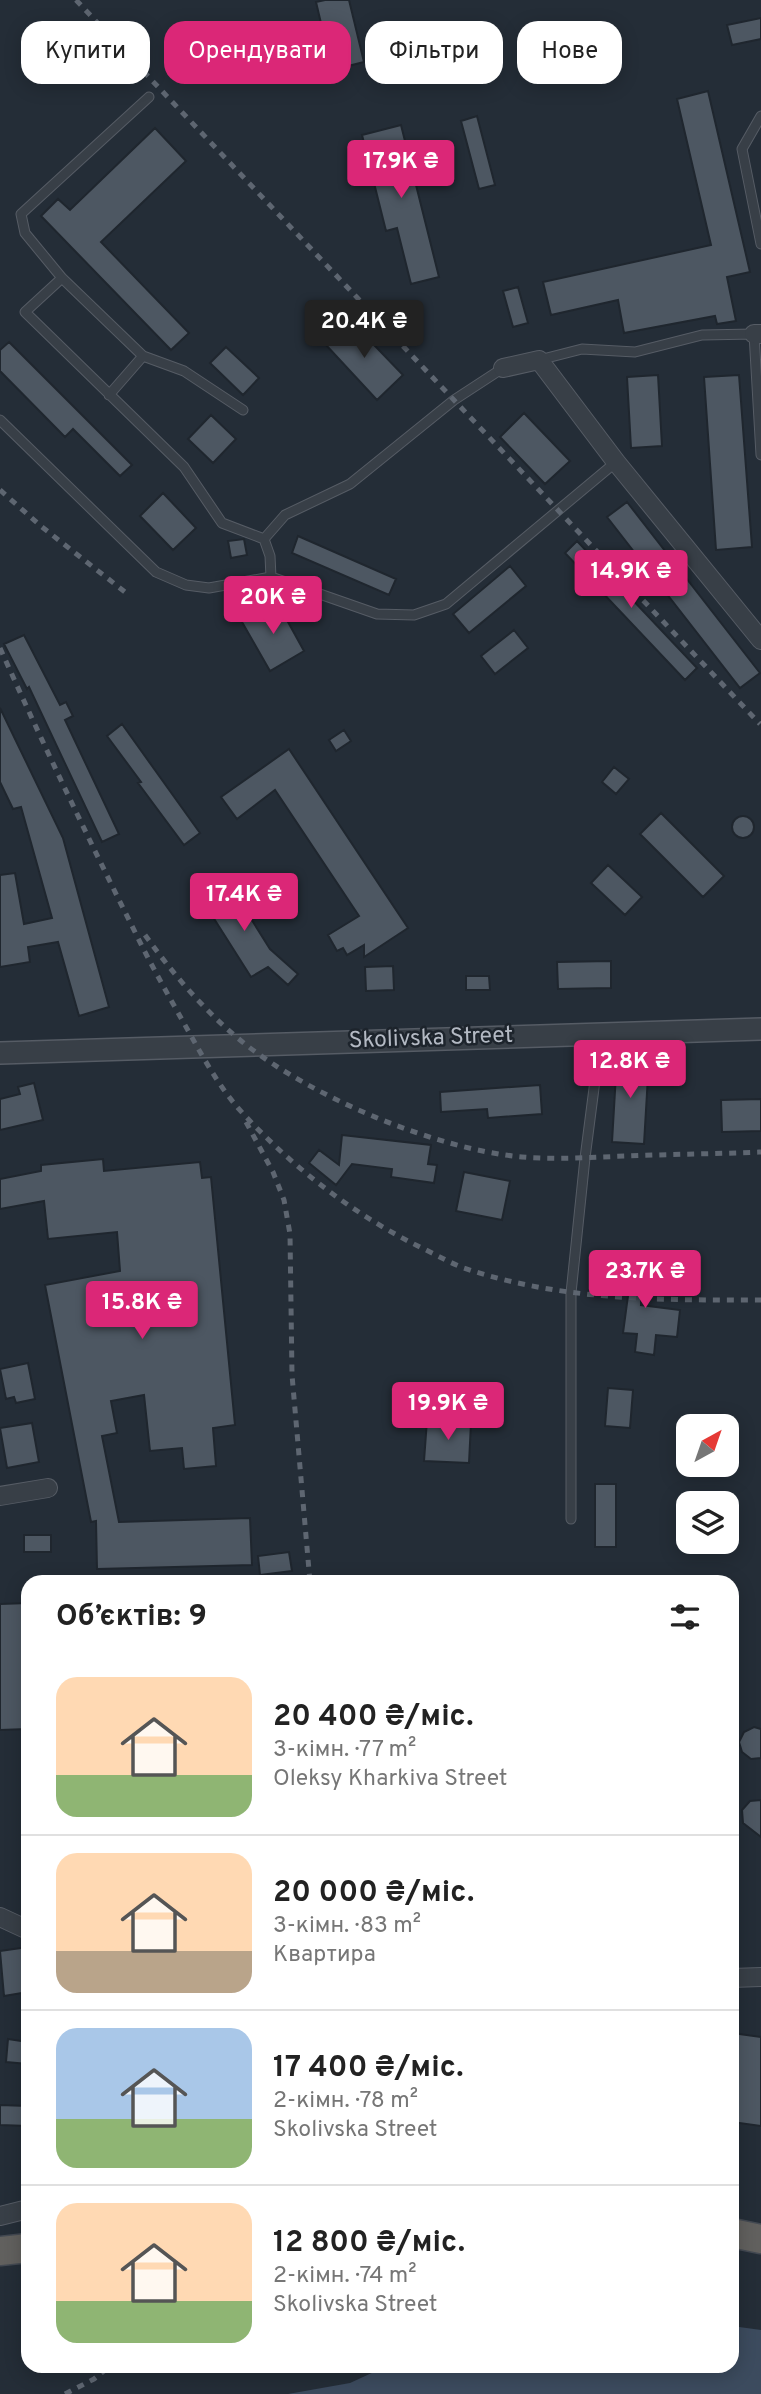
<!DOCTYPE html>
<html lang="uk">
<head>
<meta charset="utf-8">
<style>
	:root { --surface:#fff; --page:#f6f6f6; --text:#222; --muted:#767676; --line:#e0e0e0; --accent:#db2777 }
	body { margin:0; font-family:Overpass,sans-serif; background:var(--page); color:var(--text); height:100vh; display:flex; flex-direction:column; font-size:26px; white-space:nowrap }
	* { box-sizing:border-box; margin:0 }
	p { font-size:23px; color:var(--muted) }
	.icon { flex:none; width:38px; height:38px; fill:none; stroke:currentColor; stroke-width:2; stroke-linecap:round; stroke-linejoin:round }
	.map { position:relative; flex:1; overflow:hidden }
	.details { position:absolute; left:21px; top:1575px; width:718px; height:798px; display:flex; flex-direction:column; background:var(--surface); border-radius:21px; box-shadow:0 4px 18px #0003 }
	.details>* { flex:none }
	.hud { position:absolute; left:21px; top:21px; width:719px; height:63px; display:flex; gap:14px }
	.needle { width:46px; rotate:40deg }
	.controls { position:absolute; left:676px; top:1414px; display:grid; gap:14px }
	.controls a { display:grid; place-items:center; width:63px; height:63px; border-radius:14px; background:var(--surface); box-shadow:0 4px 18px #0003; font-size:35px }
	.price { position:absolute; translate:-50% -60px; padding:0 16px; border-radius:7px; background:var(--accent); color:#fff; font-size:23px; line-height:46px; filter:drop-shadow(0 2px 4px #0008) }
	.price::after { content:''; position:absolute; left:50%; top:42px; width:21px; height:16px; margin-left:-10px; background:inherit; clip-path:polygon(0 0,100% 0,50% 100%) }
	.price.selected { background:#222; color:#fff }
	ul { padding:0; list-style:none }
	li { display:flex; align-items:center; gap:21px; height:175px; padding:0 35px }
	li+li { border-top:2px solid var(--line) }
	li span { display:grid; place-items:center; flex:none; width:196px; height:140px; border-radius:21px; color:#555 }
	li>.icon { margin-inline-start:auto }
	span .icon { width:84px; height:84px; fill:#fffc; stroke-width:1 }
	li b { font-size:30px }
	h2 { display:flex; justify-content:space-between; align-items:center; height:84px; padding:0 35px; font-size:30px }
	.tag { padding:0 24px; border-radius:21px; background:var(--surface); box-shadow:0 4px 18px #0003; font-size:24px; line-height:63px }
	.tag.selected { background:var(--accent); color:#fff }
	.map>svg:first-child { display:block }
	.water { fill:#3c4b5e }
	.building { fill:#4d5762; stroke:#1f262e; stroke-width:2 }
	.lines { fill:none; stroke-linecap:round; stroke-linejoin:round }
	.service-casing { stroke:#565c65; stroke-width:11 }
	.minor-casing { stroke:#565c65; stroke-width:20 }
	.tertiary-casing { stroke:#565c65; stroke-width:24 }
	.trunk-casing { stroke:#434952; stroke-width:31 }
	.service { stroke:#383f47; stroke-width:9 }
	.minor { stroke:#383f47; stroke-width:18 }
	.tertiary { stroke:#383f47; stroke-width:21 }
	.trunk { stroke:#61605e; stroke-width:28 }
	.rail { stroke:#5e6671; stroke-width:5; stroke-dasharray:7 7; stroke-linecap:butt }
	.labels { text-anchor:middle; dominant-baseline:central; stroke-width:5; stroke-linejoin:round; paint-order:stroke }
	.street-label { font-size:23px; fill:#b3b9c3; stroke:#1d242c }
</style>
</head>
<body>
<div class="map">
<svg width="761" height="2394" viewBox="0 0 761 2394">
	<rect width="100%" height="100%" fill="#242d37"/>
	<path class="water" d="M732,2326l29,4v64h-473l62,-11 37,-17h345z"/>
	<path class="building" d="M325,0h24l15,62 -32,8 -16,-68z
		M761,18v21l-29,6 -5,-20z
		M708,91l42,181 -23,5 9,44 -19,3 -2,-8 -91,17 -6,-33 -67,15 -8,-33 168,-37 -34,-146z
		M477,116l18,69 -16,4 -18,-68z
		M401,125l38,152 -28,7 -14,-56 -11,3 -24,-96z
		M155,128l31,33 -85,81 88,91 -18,17 -130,-134 17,-17 12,11z
		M518,287l10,36 -15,4 -10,-36z
		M351,321l52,54 -26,25 -51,-55z
		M9,342l123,123 -12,11 -47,-47 -8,8 -65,-66v-21z
		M226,347l33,31 -16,17 -33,-32z
		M658,375l4,71 -31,2 -4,-71z
		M739,375l13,172 -36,3 -12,-173z
		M524,413l46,48 -25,23 -45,-47z
		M211,415l25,24 -23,24 -25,-24z
		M163,493l33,35 -23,22 -33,-34z
		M627,502l133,171 -20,15 -133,-171z
		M298,536l98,43 -7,16 -97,-42z
		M244,539l3,16 -16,3 -3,-17z
		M577,541l120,127 -12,12 -120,-127z
		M510,566l16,20 -57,47 -16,-19z
		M277,602l27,49 -34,20 -28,-49z
		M514,630l14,18 -33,26 -14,-18z
		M24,635l36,70 6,-3 7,14 -8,4 54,114 -17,8 -73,-155 -2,2 -23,-45z
		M0,708l63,130 46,169 -30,9 -21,-74 -30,5 2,15 -30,5v-92l15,-2 9,51 28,-6 -31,-111 -8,2 -13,-27z
		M122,724l78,109 -16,12 -46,-62 3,-1 -34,-46z
		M344,730l7,11 -15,10 -7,-11z
		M289,749l119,179 -44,29v-12l-17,10 -4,-7 -6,3 -9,-16 31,-19 -84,-126 -38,29 -16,-22z
		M614,767l15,12 -13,15 -14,-12z
		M661,813l63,63 -21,21 -63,-63z
		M732 827a11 11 0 1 1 22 0a11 11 0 1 1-22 0Z
		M608,865l34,32 -17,18 -34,-32z
		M226,879l44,70 28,25 -10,11 -20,-18 -17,10 -52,-82z
		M611,961v27l-53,1 -1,-27z
		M393,966l1,24 -28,1 -1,-24z
		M466,976h23l1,14h-24z
		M617,1057l32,2 -5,85 -32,-2z
		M34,1083l9,37 -43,10v-31l20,-5 -2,-7z
		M540,1085l2,29 -54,4 -1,-9 -46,3 -1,-20z
		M761,1099v32l-39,1 -1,-32z
		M342,1135l89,10 -3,19 9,1 -3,18 -43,-6 1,-8 -40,-5 -16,21 -27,-22 10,-13 20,15z
		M103,1159l1,12 96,-9 2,16 9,-1 24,248 -22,3 3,38 -32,3 -2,-21 -32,3 -6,-56 -33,6 6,32 -15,3 17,86 131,-4 2,47 -155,4 -1,-48 -5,1 -46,-237 75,-14 -3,-39 -69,7 -4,-38 -44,8v-30l41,-8v-6z
		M464,1172l46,9 -8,39 -46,-9z
		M624,1253h19l-2,52 39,5 -3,27 -21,-2 -2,20 -19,-3 2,-18 -14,-1 6,-45 -7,-1z
		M28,1363l7,36 -19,4 -2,-6 -8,2 -6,-30z
		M608,1388l25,2 -3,38 -25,-2z
		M427,1420l44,3 -2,40 -45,-2z
		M32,1423l7,39 -32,6 -7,-40z
		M595,1484h21v63h-21z
		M24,1535h27v17h-27z
		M289,1552l3,19 -32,4 -2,-19z
		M28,1603v126l-28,1v-126z
		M754,1727l7,2v29l-10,1 -9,-7 -3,-10 5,-10z
		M761,1800v37l-18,-14 -1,-13 8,-9z
		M28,1947v45l-24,4 -4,-45z
		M732,2033l29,4v89l-29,-4z
		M8,2039l20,3v22l-22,-2z
		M0,2105l28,1v20l-28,-1z"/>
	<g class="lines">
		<defs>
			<path id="service" d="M149,97l-128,117 4,19 37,45 81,78 41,15 59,39
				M761,116l-19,33 19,95
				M62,278l-37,34 159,155 38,56 42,16
				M539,360l43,-11 53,3 67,-17 52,-1 7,121
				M109,395l34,-39
				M0,420l156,152 30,13 23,3 62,-11 106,37 37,1 32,-11 170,-142
				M271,577l-1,-21 -6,-17 21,-24 65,-31 104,-84 49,-32
				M571,1519v-226l14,-135 16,-124"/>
			<path id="minor" d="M754,334h7
				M503,368l36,-8 77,102 145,178
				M0,1496l48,-8
				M0,1917l28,13
				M732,1978l29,-1
				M0,2216l28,-7"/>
			<path id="tertiary" d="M0,1053l761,-24"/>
			<path id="trunk" d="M732,2233l29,6
				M0,2251l28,-3"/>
		</defs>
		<use href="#service" class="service-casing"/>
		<use href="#minor" class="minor-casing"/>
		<use href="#tertiary" class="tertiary-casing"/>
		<use href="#trunk" class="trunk-casing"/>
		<use href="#service" class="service"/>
		<use href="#minor" class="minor"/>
		<use href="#tertiary" class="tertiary"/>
		<use href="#trunk" class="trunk"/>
		<path class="rail" d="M76,0l684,724
			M0,490l42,37 83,65
			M0,648c43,96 88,190 135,284 17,35 36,68 55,102 14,25 29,52 48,74 53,59 117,108 188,142 12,6 23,12 35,17 98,34 198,33 300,33
			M145,935c28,39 62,79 100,109 69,54 190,105 277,113 36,3 71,0 106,-1 45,-2 89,-2 133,-4
			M246,1122l27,50 11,28 6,34 2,141 18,207
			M65,2394l29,-15 16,-13"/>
	</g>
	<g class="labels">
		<g class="street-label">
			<text transform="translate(431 1039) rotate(-2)">Skolivska Street</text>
		</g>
	</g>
</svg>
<div class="controls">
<a><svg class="needle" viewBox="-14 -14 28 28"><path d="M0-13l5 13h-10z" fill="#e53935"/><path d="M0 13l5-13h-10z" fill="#767676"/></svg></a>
<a><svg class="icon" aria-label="layers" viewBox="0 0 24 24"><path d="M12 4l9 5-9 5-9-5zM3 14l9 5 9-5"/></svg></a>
</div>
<b class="price" style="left:401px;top:200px">17.9K ₴</b>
<b class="price selected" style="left:364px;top:360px">20.4K ₴</b>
<b class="price" style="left:631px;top:610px">14.9K ₴</b>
<b class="price" style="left:273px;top:636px">20K ₴</b>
<b class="price" style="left:244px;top:933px">17.4K ₴</b>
<b class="price" style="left:630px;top:1100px">12.8K ₴</b>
<b class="price" style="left:645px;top:1310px">23.7K ₴</b>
<b class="price" style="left:142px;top:1341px">15.8K ₴</b>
<b class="price" style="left:448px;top:1442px">19.9K ₴</b>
<div class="hud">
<a class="tag">Купити</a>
<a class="tag selected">Орендувати</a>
<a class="tag">Фільтри</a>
<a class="tag">Нове</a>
</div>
<section class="details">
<h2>Об’єктів: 9<svg class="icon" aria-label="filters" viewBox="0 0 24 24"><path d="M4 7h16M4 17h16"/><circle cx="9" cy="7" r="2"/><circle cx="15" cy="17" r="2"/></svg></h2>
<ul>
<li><span style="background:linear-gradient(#ffd9b3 70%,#8fb573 0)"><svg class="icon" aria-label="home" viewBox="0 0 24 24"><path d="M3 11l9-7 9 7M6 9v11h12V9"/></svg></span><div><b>20 400 ₴/міс.</b><p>3-кімн. · 77 m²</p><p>Oleksy Kharkiva Street</p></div></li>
<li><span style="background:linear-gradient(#ffd9b3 70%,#b9a48a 0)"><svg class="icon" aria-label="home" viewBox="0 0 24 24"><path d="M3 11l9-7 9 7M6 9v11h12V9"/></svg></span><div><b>20 000 ₴/міс.</b><p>3-кімн. · 83 m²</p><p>Квартира</p></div></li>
<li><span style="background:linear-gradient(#a9c7e8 65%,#8fb573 0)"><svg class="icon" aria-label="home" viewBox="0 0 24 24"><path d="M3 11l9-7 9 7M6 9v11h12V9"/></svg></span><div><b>17 400 ₴/міс.</b><p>2-кімн. · 78 m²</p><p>Skolivska Street</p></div></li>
<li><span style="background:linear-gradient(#ffd9b3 70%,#8fb573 0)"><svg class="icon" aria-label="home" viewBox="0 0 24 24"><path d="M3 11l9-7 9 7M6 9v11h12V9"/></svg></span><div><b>12 800 ₴/міс.</b><p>2-кімн. · 74 m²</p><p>Skolivska Street</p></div></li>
</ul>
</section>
</div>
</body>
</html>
